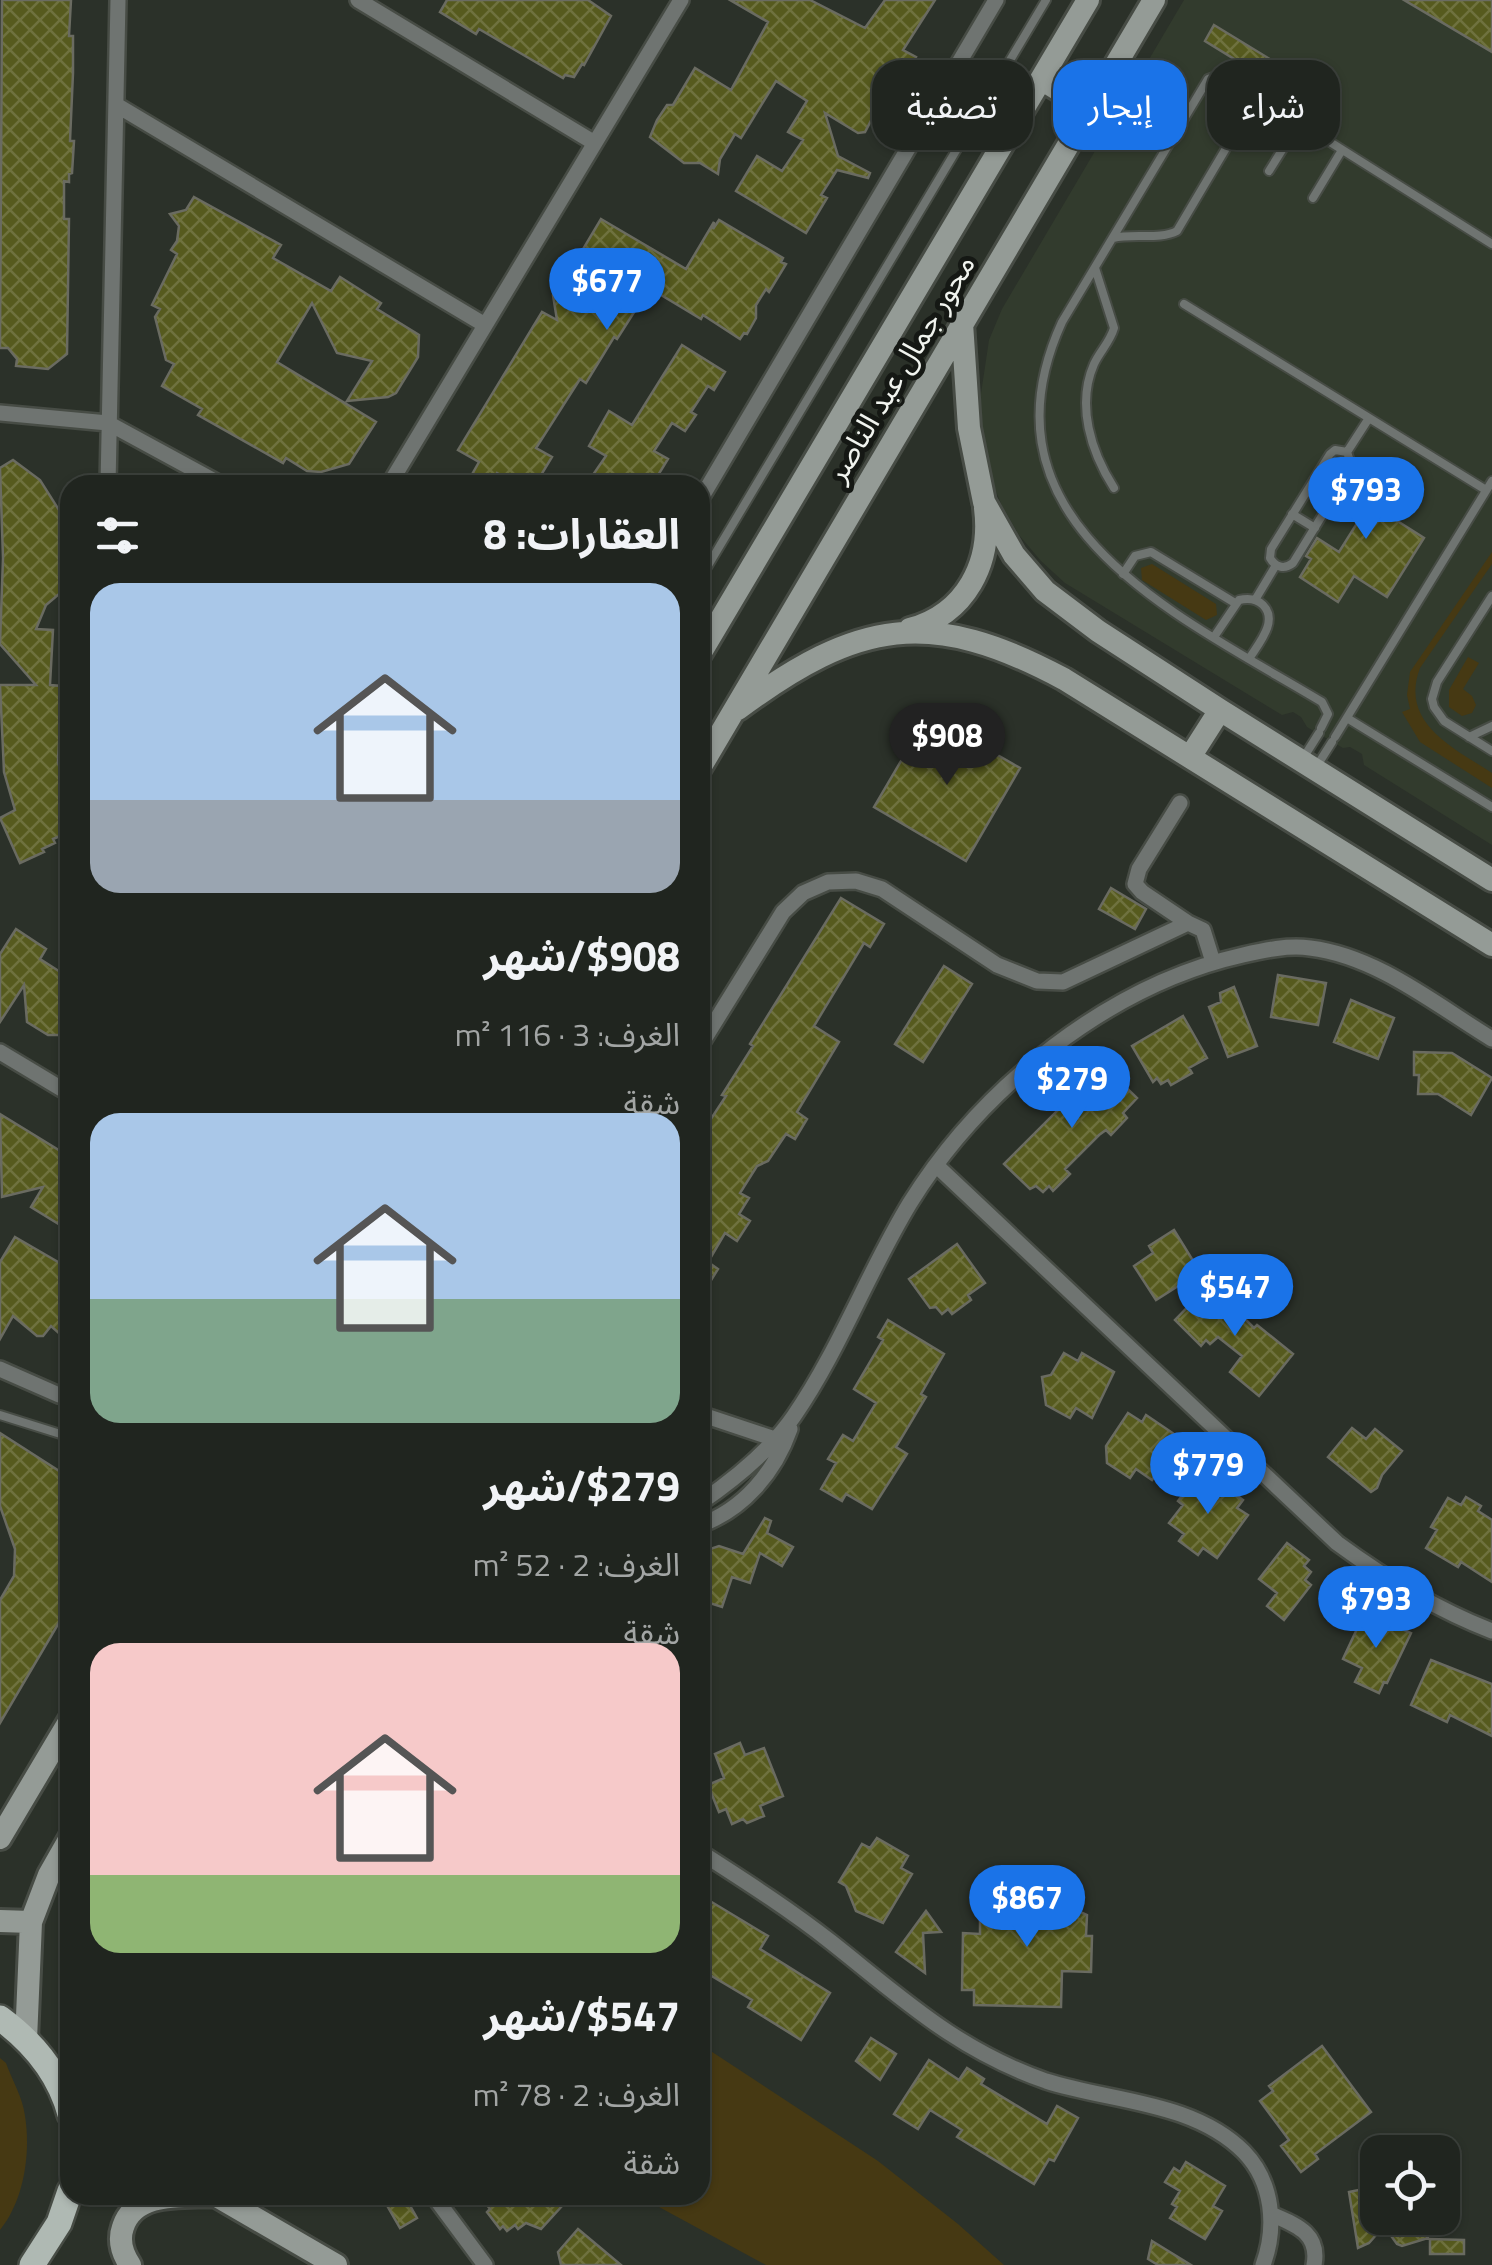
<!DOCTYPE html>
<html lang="ar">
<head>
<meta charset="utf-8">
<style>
	:root { --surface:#20251f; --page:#282d28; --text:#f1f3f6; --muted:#a2a5a4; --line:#3d423d; --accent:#1a73e8 }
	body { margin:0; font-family:"Titillium Web","Noto Sans Arabic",sans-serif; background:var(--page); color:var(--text); direction:rtl; height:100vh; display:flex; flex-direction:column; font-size:38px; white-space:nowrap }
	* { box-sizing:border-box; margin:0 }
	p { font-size:32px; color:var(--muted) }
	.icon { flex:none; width:55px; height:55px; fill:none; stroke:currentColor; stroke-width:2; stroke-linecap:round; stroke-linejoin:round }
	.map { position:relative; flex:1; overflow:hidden; direction:ltr }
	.side { position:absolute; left:60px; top:475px; width:650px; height:1730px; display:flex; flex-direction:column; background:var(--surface); border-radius:30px; box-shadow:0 2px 8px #0004,0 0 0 2px var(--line); direction:rtl }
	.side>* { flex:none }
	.banner { position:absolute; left:740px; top:60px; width:600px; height:90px; direction:rtl; display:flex; gap:20px }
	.buttons { position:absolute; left:1360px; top:2135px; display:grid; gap:20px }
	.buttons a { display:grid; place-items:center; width:100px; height:100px; border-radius:20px; background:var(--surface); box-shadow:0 2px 8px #0004,0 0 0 2px var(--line); font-size:50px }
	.price { position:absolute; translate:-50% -85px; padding:0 22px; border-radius:35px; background:var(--accent); color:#fff; font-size:32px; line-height:65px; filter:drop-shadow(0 2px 5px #0008) }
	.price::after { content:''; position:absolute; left:50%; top:60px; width:30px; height:22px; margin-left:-15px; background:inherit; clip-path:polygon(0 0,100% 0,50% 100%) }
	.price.active { background:#222; color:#fff }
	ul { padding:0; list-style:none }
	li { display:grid; align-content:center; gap:20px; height:530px; padding:0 30px }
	li span { display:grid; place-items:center; height:310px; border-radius:30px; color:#555 }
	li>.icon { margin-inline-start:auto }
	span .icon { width:180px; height:180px; fill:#fffc; stroke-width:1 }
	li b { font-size:42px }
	h2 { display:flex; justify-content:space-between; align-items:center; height:120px; padding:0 30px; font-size:42px }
	.chip { padding:0 35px; border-radius:30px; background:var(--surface); box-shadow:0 2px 8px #0004,0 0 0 2px var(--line); font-size:35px; line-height:90px }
	.chip.active { background:var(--accent); color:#fff }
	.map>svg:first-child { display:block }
	.built { fill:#323b2d }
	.green { fill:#463913 }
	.building { fill:url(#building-cross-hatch); stroke:#6a6b61; stroke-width:2.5 }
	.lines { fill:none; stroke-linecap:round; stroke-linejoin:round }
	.lane-casing { stroke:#474c45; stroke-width:12 }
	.street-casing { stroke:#474c45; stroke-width:20 }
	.secondary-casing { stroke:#474c45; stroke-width:28 }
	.primary-casing { stroke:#474c45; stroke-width:30 }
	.lane { stroke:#6f7471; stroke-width:8 }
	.street { stroke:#6f7471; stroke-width:15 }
	.secondary { stroke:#949b96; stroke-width:22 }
	.primary { stroke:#afb9b3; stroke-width:25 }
	.labels { text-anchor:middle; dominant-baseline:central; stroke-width:10; stroke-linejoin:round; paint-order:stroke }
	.street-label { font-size:30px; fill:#f1f4ef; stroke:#151814 }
</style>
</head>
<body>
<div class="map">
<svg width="1492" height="2265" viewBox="0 0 1492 2265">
	<defs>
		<pattern id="building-cross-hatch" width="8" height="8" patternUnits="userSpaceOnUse" patternTransform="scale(2.5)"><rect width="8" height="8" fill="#565a1e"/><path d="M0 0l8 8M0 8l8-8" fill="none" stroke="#6f723f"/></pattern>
	</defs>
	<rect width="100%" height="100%" fill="#2b3129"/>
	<path class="built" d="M1184,0h308v845l-128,-80 -2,-11 -12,-7 -7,1 -36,-21 -6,-10 -8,-5 -11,3 -217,-132 -24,-22 -22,-26 -17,-29 -13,-32 -8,-33 -2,-34 10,-67 13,-31z"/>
	<path class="green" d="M1492,552v12l-72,104c-21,55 34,80 72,105v15l-72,-46 -18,-30 8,-3 -3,-14 3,-23z
		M1152,564l64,40 1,11 -11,5 -64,-40 -1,-12z
		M1468,657l11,6 -16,26 9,7 4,9 -4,8 -10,3 -13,-9v-17z
		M700,2044l178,117 80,63 46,41h-238l-118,-64 -5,-6h57z
		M0,2058l6,5c6,17 17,35 19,53 6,37 -1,85 -25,114z"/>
	<path class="building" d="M2,0h69l-2,36h4v37l-3,68h4l-2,32 -3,1v8l-5,-1v38h5l-2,135 -19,15 -32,-3 1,-7 -9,-11h-8z
		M447,0h141l23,16 -27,49 -2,-1 -8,13 -9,-2 -2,3 -84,-49 -3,5 -36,-22z
		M730,0h80l55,28 20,-28h50l-32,50 13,7 -20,35 -6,-3 -8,21 -6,1 -11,21 -7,1 -33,-20 13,43 32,17 -2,5 -31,-8 -16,25 6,3 -21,35 -70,-42 21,-35 25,15 21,-31 -15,-8 19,-31 -31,-20 -35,57 -6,-4 -15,25 -2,15 -18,-11h-16l-34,-26 7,-17 10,-15h6l22,-37 36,22 37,-68z
		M1404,0h88v52z
		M1214,25l105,64 -10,16 -104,-64z
		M194,197l87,48 -8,13 58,33 9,-14 41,26 -4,6 42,26 -1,22 -22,36 -8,4 -41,4 25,-40 -35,-8 -25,-50 -35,59 99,60 -27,42 -28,8 -14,-1 -21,-13 -3,5 -85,-48 4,-6 -40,-23 12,-22 -8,-4 -11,-43 5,-8 -8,-4 25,-51 -6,-4 6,-9 2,-15 -9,-12 16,-4z
		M601,219l85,50 28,-47 -1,7 6,-9 64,38 -2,4 5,2 -17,28 -3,-3 -10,16v13l-9,16 -3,-1 -4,6 -37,-24 -2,4 -45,-27 -4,7 -7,-4 -28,44 -3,-2 -28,46 -6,-4 -44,69 16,9 -17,28h-18l-20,-12 -7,12h-24l13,-23 -21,-12 84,-138 15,8 -4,-25 5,-15 7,-11 8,-3z
		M682,345l43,27 -11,18 -6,-4 -17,26 5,3 -11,16 -13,-8 -18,28 14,8 -16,26h-66l20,-29 -17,-10 20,-35 23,14z
		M13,460l27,20 19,30v64l4,1 2,14 -19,16 -10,24 17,1 -3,55 12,1 -4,76 9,33 3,-2v39l-17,7 2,4 -13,6 2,3 -24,11 -20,-45 15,-8 -11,-38 -4,-87h36l-36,-41 3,-86 -3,-90z
		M1368,468l39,25 -16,24 33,21 -37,59 -33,-21 -16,26 -38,-25 11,-18 -5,-3 11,-18 22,14 22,-35 -22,-14 12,-21 6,4z
		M928,715l92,53 -54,93 -92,-54z
		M1111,888l35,21 -11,20 -36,-20z
		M841,898l43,26 -14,23 -6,-4 -50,83 25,16 -42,70 10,7 -12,20 -9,-5 -18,27 -11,5 -17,27 9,5 -10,16 11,7 -13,20 -12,-8 -17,29 10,7 -18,29v-174l7,1 19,-29 -4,-1 31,-49 -3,-2z
		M16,929l30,20 -6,10 22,14 3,6h5v63l-12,-7h-10l-21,-13 -3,-37 -24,37v-68z
		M944,966l28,18 -49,78 -28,-18z
		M1278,975l48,8 -8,42 -47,-8z
		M1234,987l23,59 -29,11 -19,-50 12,-5 -1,-9z
		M1351,1000l43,18 -16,41 -44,-17z
		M1183,1016l24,42 -18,10 3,5 -21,12 -3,-5 -7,4 -4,-6 -4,4 -21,-36z
		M1414,1052l38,1 40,25 -21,37 -33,-21h-20l1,-19h-5z
		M1103,1065l34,33 -14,15 4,5 -16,17 -5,-5 -7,5 -34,34 5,5 -17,17 -4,-5 -6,6 -7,-6 -6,3 -26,-25z
		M0,1114l70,43v74l-39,-24 12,-20 -41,10z
		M1174,1230l26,42 -44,28 -22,-34 19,-13 -4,-7z
		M15,1237l55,32v74l-19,-17 -8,10h-6l-24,-20 -13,23v-77z
		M957,1244l28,39 -17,12 3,5 -19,14 -4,-5 -6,5 -6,-7 -6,1 -21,-29z
		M1210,1284l44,44 3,-3 36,29 -34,42 -29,-24 12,-16 -24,-19 -8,7 -4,-4 -5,6 -26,-26z
		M888,1320l56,34 -23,40 5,3 -30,50 11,7 -35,55 -26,-15 -4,7 -21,-12 15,-26 -8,-4 15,-24 10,6 23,-38 -22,-14 29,-49 -5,-3z
		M1064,1353l14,8 4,-8 32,19 -22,46 -16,-10 -6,10 -24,-13 -4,-28 9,-2z
		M1128,1413l14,9 4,-7 31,21 -11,16 4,3 -18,25 -16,-11 -6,9 -23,-15 -1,-17z
		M1352,1428l14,11 9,-10 27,22 -20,24 -5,13 -6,4 -43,-35z
		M0,1433l70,45v126l-70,119v-123l14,-24 1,-27 -15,-43z
		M1197,1476l21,15 5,-6 20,15 -6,8 11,7 -31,43 -14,-10 -5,7 -19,-14 5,-7 -15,-11 14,-18 -5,-4z
		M1466,1497l15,9 -3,5 14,9v62l-31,-20 -3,5 -32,-19 11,-18 -6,-3 17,-29 13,7z
		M765,1518l6,3 -4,12 26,14 -11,19 -22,-13 -10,30 -18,-6 -10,30 -22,-7 9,-34 -5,-15 15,-5 24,8z
		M1287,1543l22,17 -5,6 7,6 -6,8 6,5 -27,35 -17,-14 10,-13 -18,-14z
		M1365,1612l46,21 -24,50 -3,-1 -5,11 -24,-11 7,-14 -19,-9z
		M1431,1660l61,24v52l-42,-21 -3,7 -36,-17z
		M740,1743l5,12 19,-7 19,48 -23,10 4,10 -17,7 -4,-4 -11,5 -6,-15 -7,3 -11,-27 16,-7 -9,-24z
		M877,1838l31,18 -7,12 11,6 -29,49 -27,-12 -10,-25 -7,-4 23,-38 8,4z
		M1032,1872l34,16 -7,14 28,13 -1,21h6l-1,36 -29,-1 -1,36 -87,-2v-15h-12l1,-57 17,1v-23l33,1z
		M700,1895l68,41 -8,13 70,44 -29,47 -53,-33 4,-7 -52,-31z
		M926,1911l15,21 -18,1 2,40 -29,-21z
		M871,2038l25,16 -16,26 -24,-19z
		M1322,2046l49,66 -56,42 3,5 -17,13 -20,-26 8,-6 -29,-39 13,-10 -4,-5z
		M929,2060l30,20 8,-12 17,11 -3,5 66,40 10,-18 21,12 -24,43 -5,-2 -15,25 -77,-47 5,-7 -32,-20 -12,19 -24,-15z
		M1186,2162l39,24 -12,20 9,5 -17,28 -35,-21 7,-11 -5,-3 8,-13 -15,-9 9,-14 6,4z
		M1378,2186v32h38l12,20 -26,8 -5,-2 -13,-18 -15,17 -11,5 -9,-56z
		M381,2195h23l13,23 -17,10z
		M500,2195h72l-31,34 -15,-6 -8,6 -3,-4 -8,6 -4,-5 -3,3 -13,-17 3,-3 -3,-4z
		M578,2229l43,36h-60l-3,-13z
		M1430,2239l34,1v14h-34z
		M1152,2241l39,24h-33l-10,-6z"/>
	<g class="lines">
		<defs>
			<path id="lane" d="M1269,171l30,-48
				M1313,198l29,-48
				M1113,238c20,-5 47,2 64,-7l80,-135
				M1095,268l19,60c-4,14 -14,23 -20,36 -18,41 -3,88 20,124
				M1184,304l302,186
				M1335,450l12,2 5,15 -59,96c-9,7 -18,4 -23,-5l1,-9 59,-95z
				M1347,452l22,-34
				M1307,491l22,13
				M1292,514l23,14
				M1123,574l12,-18 16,-4 84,51
				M700,579l346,-579
				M1492,596l-55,86 -5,17 2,8 10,14 48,30
				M1255,600l21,-35
				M1214,637l25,-37c9,-2 17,-2 24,5 16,16 -5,39 -14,54
				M1347,718l145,89
				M1321,728l7,-14 -6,-12c-141,-85 -352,-178 -260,-380l146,-243 14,-5 270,170
				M1335,737l157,-256
				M1469,737l23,-11
				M1307,752l12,-19
				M1320,761l12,-19
				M0,1415l70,22"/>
			<path id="street" d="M358,0l235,142
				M118,106l367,219
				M0,413l108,10 114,62
				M108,485l10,-485
				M389,485l292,-485
				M700,500l296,-500
				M1180,803l-41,66 -4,15 7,8 46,31
				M700,1046l83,-134 20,-19 25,-11 28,-1 26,8 115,76 40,16 26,1 125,-59 15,7 10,32
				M0,1052l70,42
				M937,1166l400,377c49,36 98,66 155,88
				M0,1369l59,26h11
				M700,1414l75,25
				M700,1503c35,-24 70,-52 94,-87 46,-67 74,-144 116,-213 72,-116 199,-218 333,-248 22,-5 45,-10 67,-7 67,8 126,57 182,91
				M700,1525c43,-15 75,-53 90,-96
				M700,1852c45,29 89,57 131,90 72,57 126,108 215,139 65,21 147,20 198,71 29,30 33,75 19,113
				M433,2195l52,70
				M1271,2214c25,11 49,19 43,51"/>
			<path id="secondary" d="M1041,79l48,30
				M962,323l7,105 15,74 30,53 31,36 53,40 122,79 272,170
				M910,629c56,-15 82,-66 75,-121
				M700,654l388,-654
				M738,709c120,-89 192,-102 326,-30l428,266
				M1190,757l30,-47
				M700,768l454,-768
				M0,1838l70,-118
				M0,1921l31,1
				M26,2040l5,-118 18,-47 21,-37
				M215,2195l121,70
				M130,2265c-8,-12 -12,-24 -7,-38 12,-37 61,-30 93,-32"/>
			<path id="primary" d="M0,2018c34,25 59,55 70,96
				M32,2265l27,-42 11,-32"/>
		</defs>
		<use href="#lane" class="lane-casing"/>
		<use href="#street" class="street-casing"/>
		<use href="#secondary" class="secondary-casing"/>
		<use href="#primary" class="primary-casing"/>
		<use href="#lane" class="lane"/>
		<use href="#street" class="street"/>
		<use href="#secondary" class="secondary"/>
		<use href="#primary" class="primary"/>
	</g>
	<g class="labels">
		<g class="street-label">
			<text transform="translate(900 368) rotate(-59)">محور جمال عبد الناصر</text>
		</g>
	</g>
</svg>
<div class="buttons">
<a><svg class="icon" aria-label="locate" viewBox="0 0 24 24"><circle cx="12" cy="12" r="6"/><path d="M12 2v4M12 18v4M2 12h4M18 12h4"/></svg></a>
</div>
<b class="price" style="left:607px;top:333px">$677</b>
<b class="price" style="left:1366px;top:542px">$793</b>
<b class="price active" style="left:947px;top:788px">$908</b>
<b class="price" style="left:1072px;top:1131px">$279</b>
<b class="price" style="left:1235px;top:1339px">$547</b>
<b class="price" style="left:1208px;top:1517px">$779</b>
<b class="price" style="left:1376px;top:1651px">$793</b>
<b class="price" style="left:1027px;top:1950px">$867</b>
<div class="banner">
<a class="chip">شراء</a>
<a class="chip active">إيجار</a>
<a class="chip">تصفية</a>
</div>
<section class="side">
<h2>العقارات: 8<svg class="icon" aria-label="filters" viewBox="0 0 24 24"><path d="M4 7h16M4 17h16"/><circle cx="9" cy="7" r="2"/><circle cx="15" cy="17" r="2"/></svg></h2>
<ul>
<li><span style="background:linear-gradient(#a9c7e8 70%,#9aa5b1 0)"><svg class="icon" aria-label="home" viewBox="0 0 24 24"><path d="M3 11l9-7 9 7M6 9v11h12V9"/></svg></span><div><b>$908/شهر</b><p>الغرف: 3 · 116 m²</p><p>شقة</p></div></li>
<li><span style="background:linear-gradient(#a9c7e8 60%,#7fa58c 0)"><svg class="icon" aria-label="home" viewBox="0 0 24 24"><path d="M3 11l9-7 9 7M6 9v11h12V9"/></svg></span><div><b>$279/شهر</b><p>الغرف: 2 · 52 m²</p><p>شقة</p></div></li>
<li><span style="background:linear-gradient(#f6c9c9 75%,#8fb573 0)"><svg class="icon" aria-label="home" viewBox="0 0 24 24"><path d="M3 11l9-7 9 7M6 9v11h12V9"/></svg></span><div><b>$547/شهر</b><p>الغرف: 2 · 78 m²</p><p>شقة</p></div></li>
</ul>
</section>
</div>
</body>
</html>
